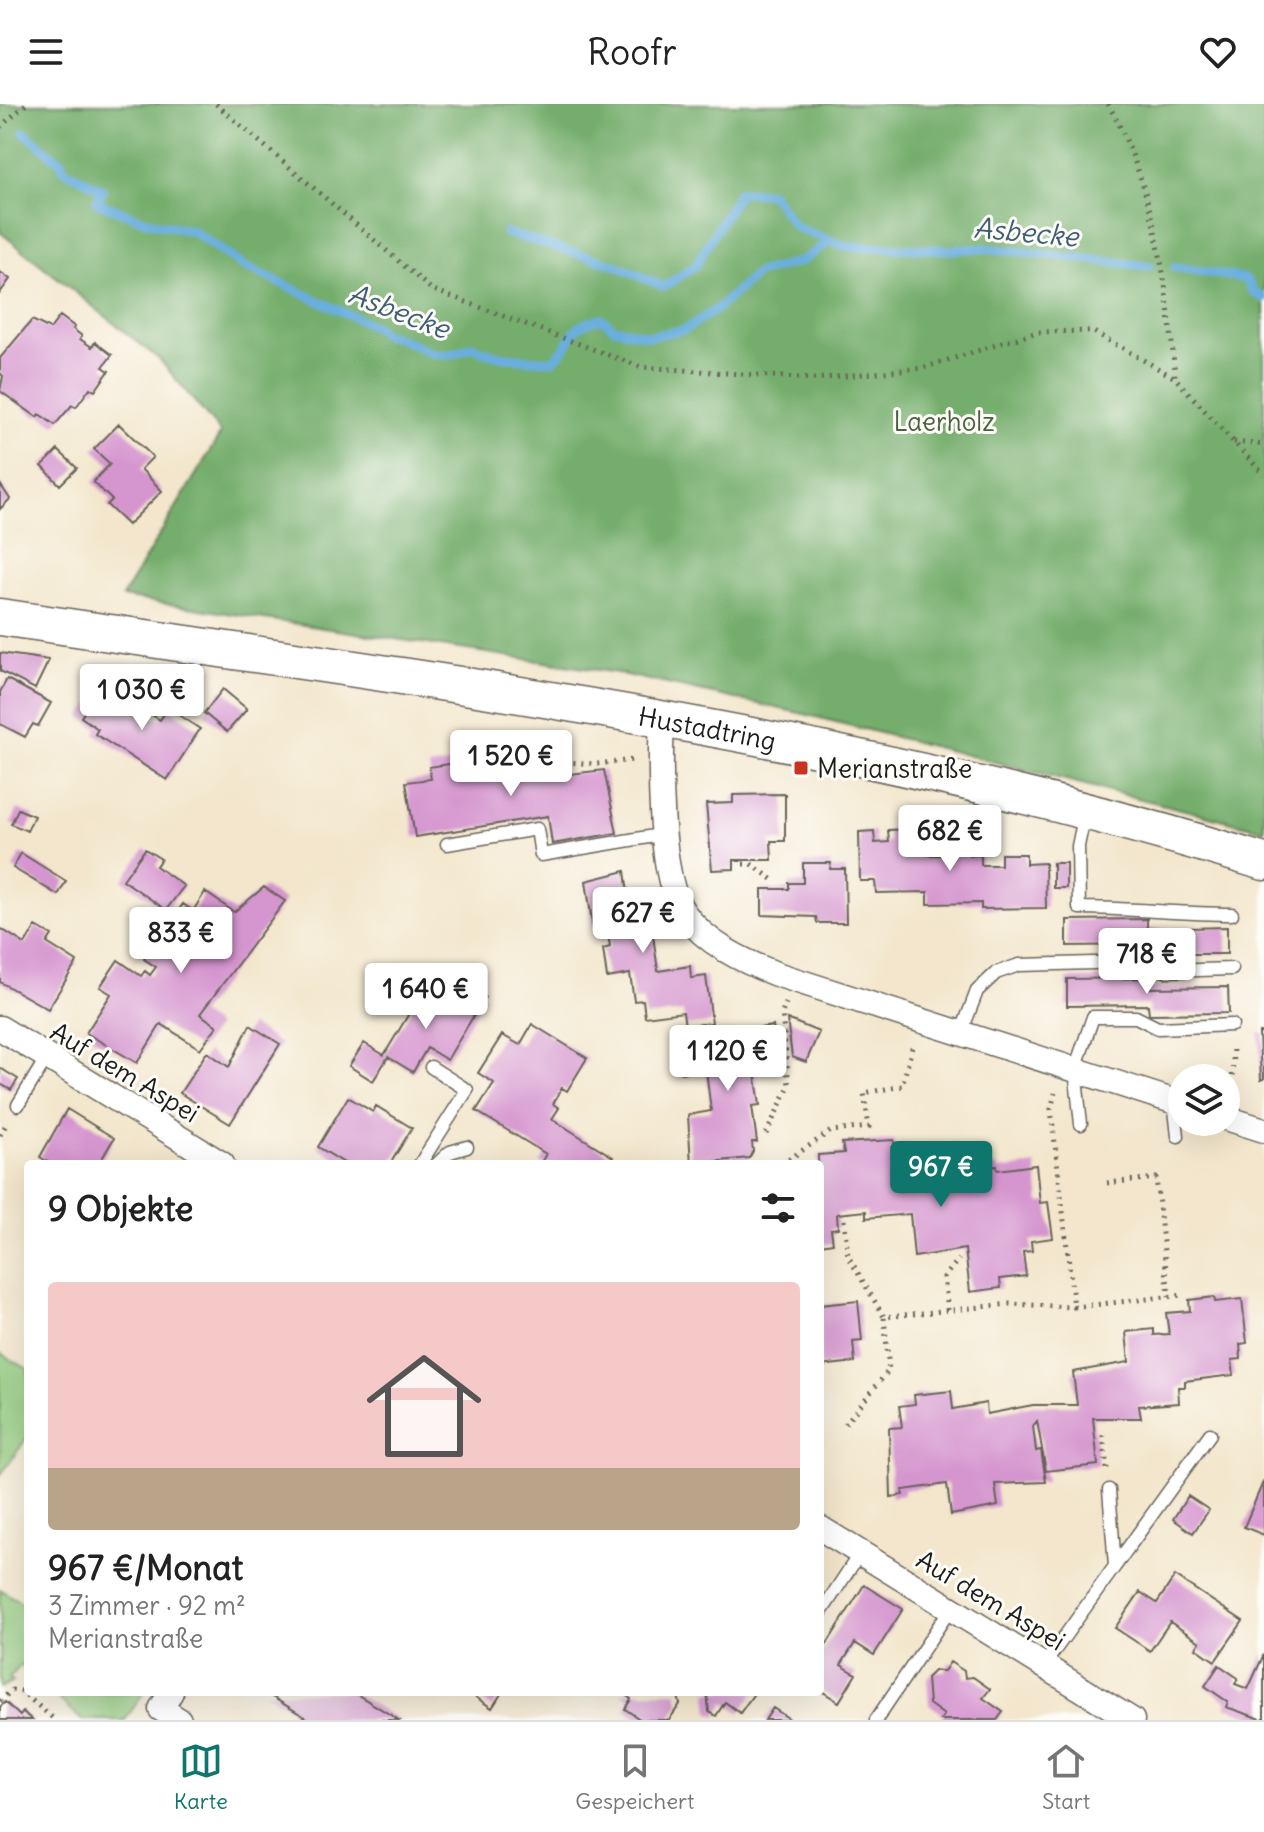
<!DOCTYPE html>
<html lang="de">
<head>
<meta charset="utf-8">
<style>
	:root { --surface:#fff; --page:#f2f2f2; --text:#222; --muted:#767676; --line:#e0e0e0; --accent:#0f766e }
	body { margin:0; font-family:Delius,sans-serif; background:var(--page); color:var(--text); height:100vh; display:flex; flex-direction:column; font-size:30px; white-space:nowrap }
	* { box-sizing:border-box; margin:0 }
	p { font-size:26px; color:var(--muted) }
	.icon { flex:none; width:44px; height:44px; fill:none; stroke:currentColor; stroke-width:2; stroke-linecap:round; stroke-linejoin:round }
	.map { position:relative; flex:1; overflow:hidden }
	.details { position:absolute; left:24px; top:1056px; width:800px; height:536px; display:flex; flex-direction:column; background:var(--surface); border-radius:8px; box-shadow:0 8px 32px #0002 }
	.details>* { flex:none }
	.fabs { position:absolute; left:1168px; top:960px; display:grid; gap:16px }
	.fabs a { display:grid; place-items:center; width:72px; height:72px; border-radius:50%; background:var(--surface); box-shadow:0 8px 32px #0002; font-size:40px }
	.price { position:absolute; translate:-50% -68px; padding:0 18px; border-radius:8px; background:#fff; color:#222; font-size:26px; line-height:52px; filter:drop-shadow(0 2px 4px #0008) }
	.price::after { content:''; position:absolute; left:50%; top:48px; width:24px; height:18px; margin-left:-12px; background:inherit; clip-path:polygon(0 0,100% 0,50% 100%) }
	.price.active { background:var(--accent); color:#fff }
	ul { padding:0; list-style:none }
	li { display:grid; align-content:center; gap:16px; height:424px; padding:0 24px }
	li+li { border-top:2px solid var(--line) }
	li span { display:grid; place-items:center; height:248px; border-radius:8px; color:#555 }
	li>.icon { margin-inline-start:auto }
	span .icon { width:144px; height:144px; fill:#fffc; stroke-width:1 }
	li b { font-size:34px }
	h2 { display:flex; justify-content:space-between; align-items:center; height:96px; padding:0 24px; font-size:34px }
	header { display:flex; justify-content:space-between; align-items:center; height:104px; padding:0 24px; background:var(--surface); font-size:36px; font-weight:600 }
	.dock { display:flex; justify-content:space-around; align-items:center; height:112px; border-top:2px solid var(--line); background:var(--surface); font-size:22px; color:var(--muted) }
	.dock a { display:grid; justify-items:center; gap:4px }
	.dock .active { color:var(--accent) }
	.map>svg:first-child { display:block }
	.green { fill:#91c97d; stroke:#56724c; stroke-width:2 }
	.forest { fill:#74ad6c; stroke:#486444; stroke-width:2 }
	.lines { fill:none; stroke-linecap:round; stroke-linejoin:round }
	.stream { stroke:#69aedf; stroke-width:9 }
	.building { fill:#d595cf }
	.lane-casing { stroke:#67635a; stroke-width:15 }
	.street-casing { stroke:#67635a; stroke-width:27 }
	.secondary-casing { stroke:#67635a; stroke-width:39 }
	.path { stroke:#67635a; stroke-width:5; stroke-dasharray:2 6; stroke-linecap:butt }
	.lane { stroke:#fff; stroke-width:12 }
	.street { stroke:#fff; stroke-width:24 }
	.secondary { stroke:#fff; stroke-width:36 }
	.poi-dot { fill:#c8321e; stroke:#fdfcf7; stroke-width:3 }
	.labels { text-anchor:middle; dominant-baseline:central; stroke-width:6; stroke-linejoin:round; paint-order:stroke }
	.park-label { font-size:26px; fill:#4b6143; stroke:#fdfcf7 }
	.street-label { font-size:26px; fill:#1c1c1c; stroke:#fdfcf7 }
	.poi-label { font-size:26px; fill:#1c1c1c; stroke:#fdfcf7; text-anchor:start }
	.water-label { font-size:28px; font-style:italic; fill:#3f5e74; stroke:#fdfcf7 }
</style>
</head>
<body>
<header><svg class="icon" aria-label="menu" viewBox="0 0 24 24"><path d="M4 6h16M4 12h16M4 18h16"/></svg>Roofr<svg class="icon" aria-label="heart" viewBox="0 0 24 24"><path d="M12 20l-8-8c-3-5 5-10 8-4 3-6 11-1 8 4z"/></svg></header>
<div class="map">
<svg width="1264" height="1616" viewBox="0 0 1264 1616">
	<rect width="100%" height="100%" fill="#fdfcf7"/>
	<filter id="ink" filterUnits="userSpaceOnUse"><feTurbulence type="fractalNoise" baseFrequency=".0125" numOctaves="2"/><feDisplacementMap in="SourceGraphic" scale="16" xChannelSelector="R" yChannelSelector="G"/><feConvolveMatrix kernelMatrix="1 2 1 2 8 2 1 2 1" color-interpolation-filters="sRGB"/></filter>
	<filter id="wash" filterUnits="userSpaceOnUse"><feTurbulence type="fractalNoise" baseFrequency=".006" numOctaves="4" result="noise"/><feDisplacementMap in="SourceGraphic" scale="32" xChannelSelector="R" yChannelSelector="G"/><feGaussianBlur stdDeviation="1.8" result="paint"/><feColorMatrix in="noise" values="0 0 0 0 0 0 0 0 0 0 0 0 0 0 0 0 0 1.4 0 .05"/><feComposite in="paint" operator="in"/></filter>
	<g filter="url(#wash)">
		<rect width="100%" height="100%" fill="#f3e6cc"/>
		<path class="green" d="M0,1249l28,16v67l-28,40z
			M0,1485l28,18v64l-7,-6 -12,13 4,3 -13,7z
			M51,1588h93l-19,28h-43z"/>
		<path class="forest" d="M0,0h1264v726l-460,-116 -187,-41 -495,-76 99,-164 -61,-73 -160,-128z"/>
		<g class="lines">
			<path class="stream" d="M24,28l38,31 1,6 40,21 -7,12 50,19 47,10 49,34 135,63 7,7c36,3 47,35 88,11 24,13 52,13 80,15 26,-20 10,-33 49,-43l13,10 35,8 35,-6 33,-21 40,-36 45,-12 28,-20
				M506,129l107,31 51,23 31,-21 44,-74 32,1 24,34 49,19 109,4 31,-2 165,18
				M1175,163l71,12 8,14 10,5"/>
		</g>
		<g id="blocks">
			<path class="building" d="M0,168l10,7 -10,14z
				M60,212l15,11 -2,2 9,7 -2,3 12,8 3,-5 17,13 -9,12 6,4 -14,20 -5,-3 -14,19 -4,-2 -17,20 -16,-11 -2,3 -37,-26 3,-15 -3,-3v-15l32,-38 18,9z
				M119,320l34,33 -12,12 21,22 -34,34 -21,-20 5,-5 -19,-18 17,-18 -16,-15z
				M58,346l19,18 -17,17 -18,-19z
				M0,380l10,15 -10,10z
				M0,549l49,7 -14,29 -35,-18z
				M7,575l44,24 -13,23 -5,-2 -8,13 -25,-13v-32z
				M223,585l24,20 -20,23 -23,-19z
				M97,590l23,1 40,25 8,-12 32,21 -33,51 -72,-46 3,-5 -17,-12z
				M533,647l7,6 4,20 60,-7 13,63 -65,11 -4,-28 -133,21 -9,-55 25,-3 -2,-12z
				M785,690v47h-14l1,19h-38v9l-22,1 -6,-66 27,-1v-8z
				M18,705l16,7 -7,15 -16,-7z
				M914,725l1,14h12v12h14l1,-13 27,-1v15l12,-1v10h20v-11h25v10l19,-1 1,45 -65,1v-6l-53,1v-12l-52,1 -1,-12h-15l-1,-49 15,-1 1,12 14,-1 -1,-12z
				M145,745l16,10 -5,7 28,20 -18,24 -43,-30z
				M21,749l45,28 -8,14 -45,-27z
				M803,759h28l-1,6h15l1,54h-29l-1,-6 -54,-2v-26h27v-6h14z
				M1053,759h13v25h-13z
				M625,767l3,23 10,-2 5,38 9,-2 6,43 32,-5 1,12 15,-2 6,47 -27,3 -2,-14 -38,5 -2,-17 -9,1 -4,-27 -23,4 -4,-29 7,-2 -2,-13 -14,2 -8,-55z
				M264,783l21,14 -85,113 17,12 -17,23 -39,-25 -24,39 -51,-30 25,-39 -11,-7 18,-27 23,16 4,-5 5,4 6,-8 -12,-8 39,-55 10,7 12,-19 29,20z
				M1147,815v10l80,-2v27h-79l-1,-9 -80,1v-26z
				M36,822l16,9 -5,8 30,19 -29,47 -48,-27v-54l25,16z
				M449,872l36,21 -38,63 -20,-12 -14,24 -25,-15 -15,24 -24,-15 15,-23 20,12 32,-53 12,8z
				M1148,874v10l80,-1 1,26 -80,1 -1,-9 -81,1v-27z
				M787,915l32,13 -13,30 -14,-5z
				M532,920l55,34 -20,33 -5,-3 -9,16 6,4 -7,11 61,38 -4,7h-69l6,-10 -70,-43 18,-28 -16,-10 24,-38 18,10z
				M250,921l30,19 -50,80 -50,-31 27,-41 22,15z
				M773,922l6,43 -24,3 5,33 -8,1 5,36h-5l1,9 -4,7 -58,6 -3,-49 23,-4 -5,-41 -25,3 -4,-26 63,-9 -1,-7z
				M1259,929h5v46l-3,1z
				M0,964l18,11 -7,11 -11,-6z
				M348,993l25,15 3,-6 36,22 -22,36h-44l-28,-17z
				M67,1005l47,29 -14,24 3,2h-52l-11,-7z
				M894,1036l6,51 45,-10v-5l31,-3v-5l21,-2 1,4 38,-5 4,38 8,-1 5,36 -22,3 1,10 -9,1 3,24 -26,3 1,9 -31,4 -5,-43 -51,8 -4,-43 -44,4v-7l-29,3 1,14 -7,1 2,14 -13,2 -2,-90 26,-2 -2,-10z
				M1214,1193l1,5 27,-3 5,44 -7,1 1,15 -9,1 2,15 -49,6v6h-7l1,16 -40,3 2,12h-48l5,47 -52,6 -9,-50 -4,5 3,25 5,-1 5,32 -51,2 3,22 -47,9 -4,-31 -44,6v5l-12,2 -2,-69 13,-1 -3,-21 16,-2 -1,-9 37,-4 2,18 33,-6 1,11 46,-9h44l-4,-33 56,-10 -3,-30 28,-3v6l15,-1 -3,-21 24,-2 -1,-11z
				M858,1197l4,40 -9,1 2,20 -35,4v-61z
				M1264,1376v55l-20,-8z
				M1188,1392l21,14 -16,23 -20,-14z
				M1175,1472l68,45 -28,40 -19,-13 4,-6 -30,-20 -20,29 -35,-23 25,-36 17,11z
				M864,1481l39,24 -29,46 -19,-12 -14,22 15,9 -17,28 -19,-12v-35z
				M1264,1550v66l-38,-13 2,-5 -23,-16 14,-21 19,13 -3,6 13,5z
				M950,1558l14,9 1,7 8,-1 17,12 -7,9 20,14 -6,8h-57l4,-5 -15,-11 -2,-26 7,-7h10z
				M264,1588h89l46,28h-89z
				M476,1588h22l3,2 -9,14 -18,-12z
				M621,1588h56l3,12 -11,16h-28l-16,-11 6,-10z
				M707,1588h48l-15,21 -15,-11 -9,14 -7,-4z
				M5,1598l15,14 3,-4 9,8h-32v-13z
				M773,1604l18,12h-26z"/>
		</g>
	</g>
	<g filter="url(#ink)">
		<use href="#blocks" fill-opacity="0" stroke="#67635a" stroke-width="2"/>
		<g class="lines">
			<defs>
				<path id="lane" d="M1085,709l-7,33 1,62c52,0 101,6 153,6
					M447,740l90,-15 4,26 125,-21
					M961,929l16,-42 19,-18 23,-8 112,-3 35,9 66,-2
					M1174,997l4,35
					M18,1001l29,-48
					M1081,1020l-6,-55 18,-52h43l22,11 74,-3
					M420,1060l47,-74 -36,-23
					M437,1060l13,-12 17,-5
					M1115,1462l95,-132
					M820,1510l40,-61
					M1044,1561l71,-99 -6,-76
					M876,1616l75,-112"/>
				<path id="street" d="M662,614c-2,45 -4,161 22,195 22,31 59,48 92,61l406,130
					M0,924l222,136
					M1226,1014l38,12
					M820,1424l312,192
					M171,1588l-10,17 18,11"/>
				<g id="secondary">
					<path id="s1" d="M0,513c424,62 853,117 1264,245"/>
				</g>
			</defs>
			<use href="#lane" class="lane-casing"/>
			<use href="#street" class="street-casing"/>
			<use href="#secondary" class="secondary-casing"/>
			<path class="path" d="M216,0l215,185 210,78 173,12 109,-11 114,-36 55,-1 83,47 89,97
				M1108,0c46,80 60,182 67,273
				M0,23l26,-23
				M1234,338l30,3
				M541,628l6,29 49,3 38,-4
				M739,756v4h12l24,17
				M1232,988l1,-46
				M766,1030l23,-48 -7,-73 4,-10
				M0,1031l7,-12
				M782,1060l49,-33 38,-4 -5,-34 38,-7 11,-42
				M1107,1079l49,-5 13,119
				M844,1116l4,36 36,61
				M1074,1203l109,-12
				M948,1206l-4,-33 15,-18
				M845,1320l44,-54 -5,-53 126,-13 64,3 -23,-198 4,-16
				M1103,1331l4,34
				M0,1597l12,-11 9,1 34,29"/>
			<use href="#lane" class="lane"/>
			<use href="#street" class="street"/>
			<use href="#secondary" class="secondary"/>
		</g>
	</g>
	<rect class="poi-dot" x="793" y="656" width="16" height="16" rx="4"/>
	<g class="labels">
		<g class="park-label">
			<text x="944" y="317">Laerholz</text>
		</g>
		<g class="street-label">
			<text stroke="none"><textPath href="#s1" startOffset="716">Hustadtring</textPath></text>
			<text transform="translate(125 968) rotate(31)">Auf dem Aspei</text>
			<text transform="translate(991 1496) rotate(31)">Auf dem Aspei</text>
		</g>
		<g class="poi-label">
			<text x="817" y="664">Merianstraße</text>
		</g>
		<g class="water-label">
			<text transform="translate(1026 128) rotate(5)">Asbecke</text>
			<text transform="translate(399 207) rotate(21)">Asbecke</text>
		</g>
	</g>
</svg>
<div class="fabs">
<a><svg class="icon" aria-label="layers" viewBox="0 0 24 24"><path d="M12 4l9 5-9 5-9-5zM3 14l9 5 9-5"/></svg></a>
</div>
<b class="price" style="left:142px;top:628px">1 030 €</b>
<b class="price" style="left:511px;top:694px">1 520 €</b>
<b class="price" style="left:950px;top:769px">682 €</b>
<b class="price" style="left:643px;top:851px">627 €</b>
<b class="price" style="left:181px;top:871px">833 €</b>
<b class="price" style="left:1147px;top:892px">718 €</b>
<b class="price" style="left:426px;top:927px">1 640 €</b>
<b class="price" style="left:728px;top:989px">1 120 €</b>
<b class="price active" style="left:941px;top:1105px">967 €</b>
<section class="details">
<h2>9 Objekte<svg class="icon" aria-label="filters" viewBox="0 0 24 24"><path d="M4 7h16M4 17h16"/><circle cx="9" cy="7" r="2"/><circle cx="15" cy="17" r="2"/></svg></h2>
<ul>
<li><span style="background:linear-gradient(#f6c9c9 75%,#b9a48a 0)"><svg class="icon" aria-label="home" viewBox="0 0 24 24"><path d="M3 11l9-7 9 7M6 9v11h12V9"/></svg></span><div><b>967 €/Monat</b><p>3 Zimmer · 92 m²</p><p>Merianstraße</p></div></li>
</ul>
</section>
</div>
<nav class="dock">
<a class="active"><svg class="icon" aria-label="map" viewBox="0 0 24 24"><path d="M3 6l6-2 6 2 6-2v14l-6 2-6-2-6 2zM9 4v14M15 6v14"/></svg>Karte</a>
<a><svg class="icon" aria-label="saved" viewBox="0 0 24 24"><path d="M7 4h10v16l-5-4-5 4z"/></svg>Gespeichert</a>
<a><svg class="icon" aria-label="home" viewBox="0 0 24 24"><path d="M3 11l9-7 9 7M6 9v11h12V9"/></svg>Start</a>
</nav>
</body>
</html>
